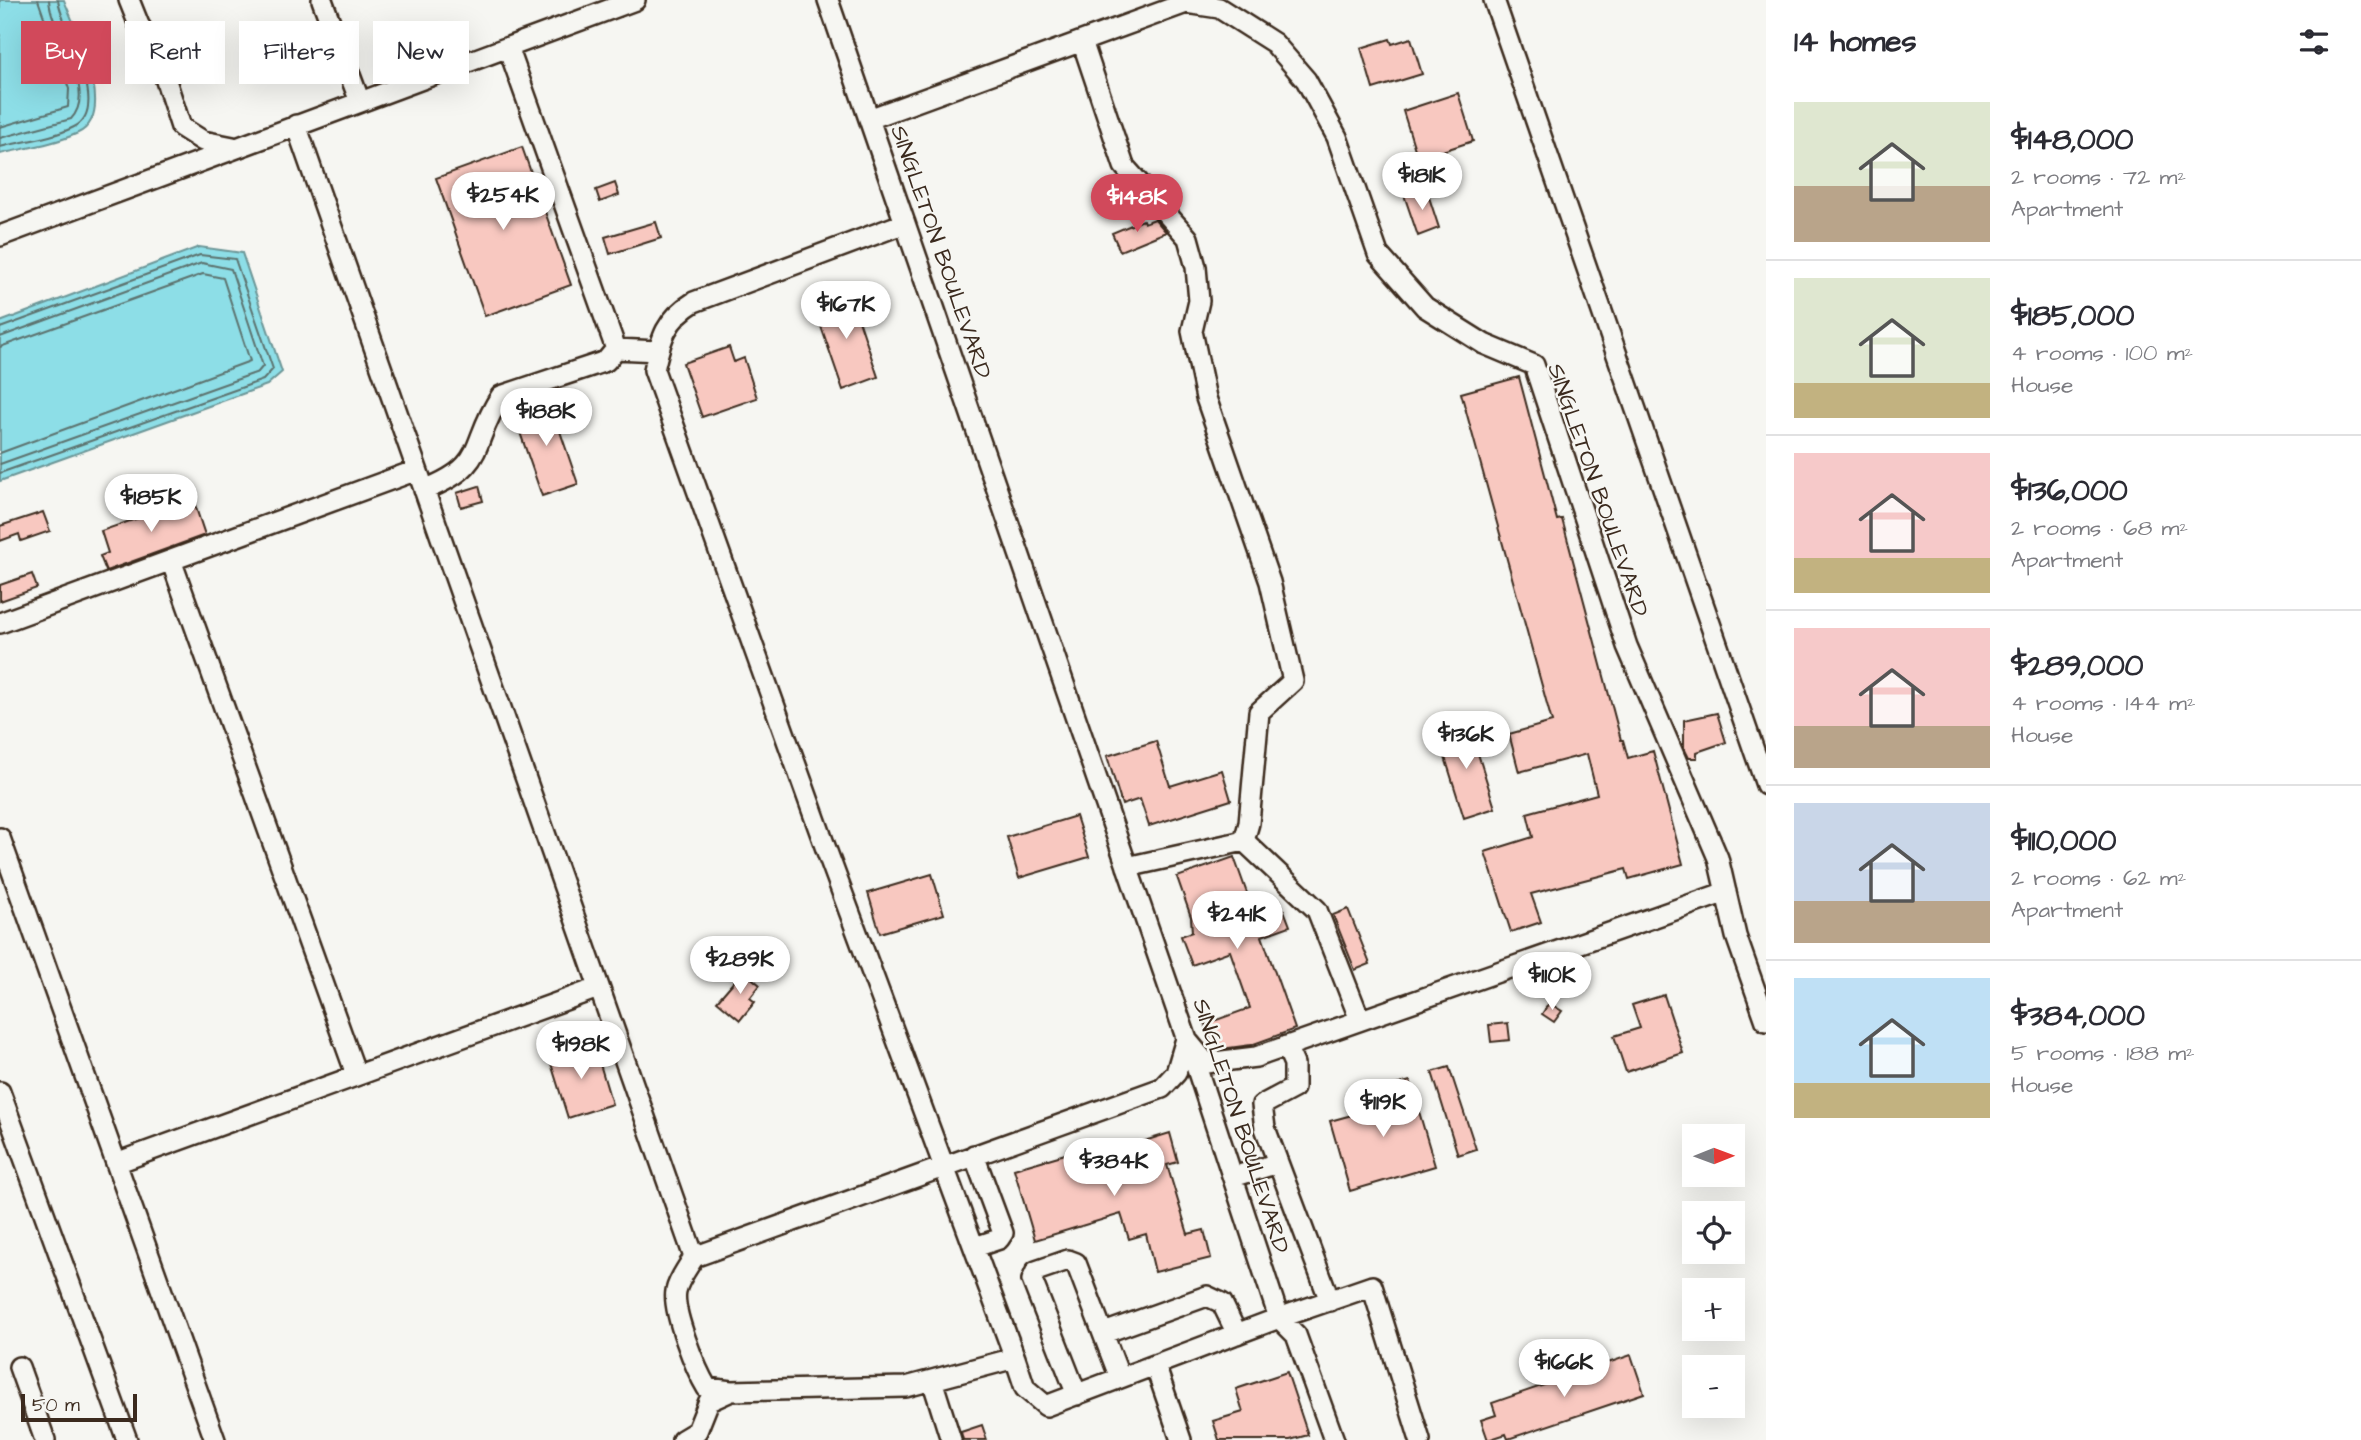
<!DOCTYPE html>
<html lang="en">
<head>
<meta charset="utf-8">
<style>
	:root { --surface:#fff; --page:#f7f7f7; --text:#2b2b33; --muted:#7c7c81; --line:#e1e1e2; --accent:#d1495b }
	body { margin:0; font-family:"Architects Daughter",sans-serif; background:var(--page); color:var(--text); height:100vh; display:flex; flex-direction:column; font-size:26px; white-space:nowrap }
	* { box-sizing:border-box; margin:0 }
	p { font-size:23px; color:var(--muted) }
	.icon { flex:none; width:38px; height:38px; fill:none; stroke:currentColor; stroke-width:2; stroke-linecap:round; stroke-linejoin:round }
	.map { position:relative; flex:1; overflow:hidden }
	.sheet { display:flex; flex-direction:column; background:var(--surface); width:595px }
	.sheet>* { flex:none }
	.hud { position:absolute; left:21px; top:21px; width:665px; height:63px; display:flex; gap:14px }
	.needle { width:46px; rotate:89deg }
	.controls { position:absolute; left:1682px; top:1124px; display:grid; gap:14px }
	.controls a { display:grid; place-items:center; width:63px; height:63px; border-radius:0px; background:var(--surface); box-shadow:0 7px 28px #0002; font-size:35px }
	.scale { position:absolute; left:21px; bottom:18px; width:116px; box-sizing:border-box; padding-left:7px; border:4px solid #3b2a1e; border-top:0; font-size:19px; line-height:24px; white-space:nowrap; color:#3b2a1e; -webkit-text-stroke:5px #f6f6f2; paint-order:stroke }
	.price { position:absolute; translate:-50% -60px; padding:0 16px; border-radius:24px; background:#fff; color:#222; font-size:23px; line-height:46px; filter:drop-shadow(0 2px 4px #0008) }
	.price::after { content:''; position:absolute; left:50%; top:42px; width:21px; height:16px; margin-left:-10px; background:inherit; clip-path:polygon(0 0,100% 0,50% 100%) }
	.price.selected { background:var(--accent); color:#fff }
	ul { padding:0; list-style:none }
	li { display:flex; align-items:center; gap:21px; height:175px; padding:0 28px }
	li+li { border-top:2px solid var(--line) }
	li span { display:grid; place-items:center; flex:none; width:196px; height:140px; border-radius:0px; color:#555 }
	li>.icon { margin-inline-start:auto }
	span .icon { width:84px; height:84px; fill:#fffc; stroke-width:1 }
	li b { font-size:30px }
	h2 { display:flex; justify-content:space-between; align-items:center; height:84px; padding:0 28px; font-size:30px }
	.chip { padding:0 24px; border-radius:0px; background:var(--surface); box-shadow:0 7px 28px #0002; font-size:24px; line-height:63px }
	.chip.selected { background:var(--accent); color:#fff }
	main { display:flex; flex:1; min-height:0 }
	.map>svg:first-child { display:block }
	.water { fill:#8ddee7; stroke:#6c9697; stroke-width:2 }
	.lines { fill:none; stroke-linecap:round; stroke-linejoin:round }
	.shore { stroke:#5c726e; stroke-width:2 }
	.building { fill:#f8c8c0; stroke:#3b2a1e; stroke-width:2 }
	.minor-casing { stroke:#3b2a1e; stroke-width:24 }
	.minor { stroke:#f6f6f2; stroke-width:19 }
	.labels { text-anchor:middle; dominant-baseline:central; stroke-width:5; stroke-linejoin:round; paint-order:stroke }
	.street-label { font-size:23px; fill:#3b2a1e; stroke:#f6f6f2 }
</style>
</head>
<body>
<main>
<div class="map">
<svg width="1766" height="1440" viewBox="0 0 1766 1440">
	<rect width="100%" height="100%" fill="#f6f6f2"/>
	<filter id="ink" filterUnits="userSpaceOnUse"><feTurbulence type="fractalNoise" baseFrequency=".0143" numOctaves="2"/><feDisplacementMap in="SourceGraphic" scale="14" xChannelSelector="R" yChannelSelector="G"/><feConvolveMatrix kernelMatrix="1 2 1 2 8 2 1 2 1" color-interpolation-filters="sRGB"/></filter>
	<g filter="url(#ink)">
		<path class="water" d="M0,0h64c11,29 55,114 14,133 -23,11 -53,15 -78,21z
			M199,247l43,6 40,119 -15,13 -267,96v-159z"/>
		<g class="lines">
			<path class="shore" d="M0,127l68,-20 1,-18 -31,-89
				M0,138l71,-19c28,-29 -20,-86 -22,-119
				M0,147c23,-6 53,-9 74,-20 39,-19 -13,-99 -16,-127
				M0,328l200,-73 35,4 38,110 -10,11 -263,93
				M0,337l202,-74 29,6 32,97 -5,6 -258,92
				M0,347l203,-73 20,4 27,83 -250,92"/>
		</g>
		<path class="building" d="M1411,38l11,36 -49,15 -12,-41 29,-9 2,5z
			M1458,93l15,48 -55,18 -15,-48z
			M522,147l49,138 -86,31 -49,-138z
			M615,183l4,12 -19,7 -4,-12z
			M1426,188l13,40 -21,8 -14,-41z
			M1155,219l11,13 -46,19 -8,-18 31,-13 1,3z
			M656,222l5,16 -51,16 -5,-17z
			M850,293l28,84 -35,13 -29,-84z
			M729,347l5,15 10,-4 13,40 -55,19 -19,-54z
			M1519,377l38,143 5,-1 59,221h2l5,18 25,-7 30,113 -54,15 -3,-10 -95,25 10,28 -30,10 -26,-80 48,-15 -6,-24 70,-19 -10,-40 -68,18 -10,-38 43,-12 -91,-329z
			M549,399l29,85 -36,12 -29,-84z
			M479,486l4,15 -22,6 -4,-14z
			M193,499l12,36 -99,36 -6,-15 8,-3 -7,-22z
			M43,512l7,19 -29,10 -2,-7 -19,7v-15z
			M32,574l5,14 -37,13v-16z
			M1717,713l9,29 -29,10v6h-8l-5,-10v-28z
			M1458,714l7,34 10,-4 20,64 -31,10 -20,-64 4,-1 -7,-35z
			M1156,741l14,45 52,-16 9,30 -82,26 -9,-27 -18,6 -15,-49z
			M1076,816l13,41 -70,21 -12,-41z
			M1234,857l19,53 27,-10 10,26 -28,10 33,93 -44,16 -37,5 -9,-26 45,-16 -20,-57 -38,14 -11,-29 11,-4 -1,-15 -14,-40z
			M932,874l12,40 -64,19 -12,-40z
			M1348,909l22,55 -15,6 -22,-55z
			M743,971l17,14 -10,13 5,4 -15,18 -23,-19z
			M1664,995l19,58 -57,19 -12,-36 26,-8 -8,-23z
			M1549,1003l13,8 -8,11 -12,-8z
			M1508,1023l2,17 -19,2 -2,-17z
			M594,1044l18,60 -44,14 -19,-61z
			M1449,1067l27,82 -18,6 -26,-83z
			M1410,1081l25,85 -85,25 -20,-70 40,-11 -4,-16z
			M1170,1133l8,29 -11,3 21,69 16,-4 7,28 -56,14 -9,-38 -17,5 -8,-25 -86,26 -21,-71 82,-24 3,10z
			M1631,1355l13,38 -136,46 -2,-5 -18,6 -7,-20 15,-5 -4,-12z
			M1287,1372l21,63 -18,5h-71l-6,-19 30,-9 -7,-23z
			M982,1425l5,15h-24l-2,-8z"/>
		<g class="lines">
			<defs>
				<path id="minor" d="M129,0l10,25 18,28 24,74 22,14 30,6
					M322,0l38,102
					M828,0l41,119
					M1494,0l272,785
					M1082,41l42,125 64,72 8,29 3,34 -7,30 14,67 64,184 23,99 -34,31 -10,111 -5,18 -117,26
					M296,125l398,1132
					M905,223l-211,79c-28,17 -33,36 -40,68l172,479 189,509
					M0,236l635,-236
					M616,349l42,2
					M424,490c65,-25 45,-46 77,-94l105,-35 10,-12 -108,-302
					M171,560l185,514
					M0,623l417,-153
					M0,838l215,602
					M1244,841l73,69 43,110
					M1286,1046l8,18v24l-32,17 3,23 65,173
					M0,1092l127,348
					M974,1155l29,78 -4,6 -24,8
					M116,1163l482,-175
					M1233,1177l45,-14
					M1104,1333l103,-37 15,7 15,31
					M1155,1365l26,75
					M19,1367l26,73
					M932,1380l19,60
					M731,1391l-24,-3c-11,-18 -35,-77 -31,-97 2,-11 12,-24 18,-34l468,-169 14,-15 10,-34 20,24 50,-6 470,-165
					M1077,1395l-45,-115 4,-9 32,-11 8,3 44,115
					M682,1440l15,-9 12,-30 22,-10 175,-4 109,-29 10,30 21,18 233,-88 17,17 38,105
					M1420,1440l-48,-154 -93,32 -82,-249 -328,-950 317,-116 33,5 55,35 32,37 31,57 41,117 47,53 59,37 50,21 93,281 91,212 18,78 30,85"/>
			</defs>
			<use href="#minor" class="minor-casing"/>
			<use href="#minor" class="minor"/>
		</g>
	</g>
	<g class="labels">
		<g class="street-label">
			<text transform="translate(941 252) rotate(71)">SINGLETON BOULEVARD</text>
			<text transform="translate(1598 490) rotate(71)">SINGLETON BOULEVARD</text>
			<text transform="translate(1241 1126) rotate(72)">SINGLETON BOULEVARD</text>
		</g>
	</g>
</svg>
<div class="controls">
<a><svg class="needle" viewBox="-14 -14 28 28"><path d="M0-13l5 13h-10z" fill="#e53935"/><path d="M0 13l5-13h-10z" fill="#7c7c81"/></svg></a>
<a><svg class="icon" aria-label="locate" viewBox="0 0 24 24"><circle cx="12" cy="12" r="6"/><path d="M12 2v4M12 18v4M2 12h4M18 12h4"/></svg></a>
<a>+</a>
<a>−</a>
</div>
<div class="scale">50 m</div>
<b class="price" style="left:1422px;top:212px">$181K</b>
<b class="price" style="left:503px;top:232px">$254K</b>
<b class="price selected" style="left:1137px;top:234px">$148K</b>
<b class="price" style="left:846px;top:341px">$167K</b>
<b class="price" style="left:546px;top:448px">$188K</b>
<b class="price" style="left:151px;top:534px">$185K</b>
<b class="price" style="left:1466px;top:771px">$136K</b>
<b class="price" style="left:1237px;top:951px">$241K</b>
<b class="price" style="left:740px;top:996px">$289K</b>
<b class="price" style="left:1552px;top:1012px">$110K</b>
<b class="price" style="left:581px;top:1081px">$198K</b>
<b class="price" style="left:1383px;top:1139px">$119K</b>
<b class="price" style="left:1114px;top:1198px">$384K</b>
<b class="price" style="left:1564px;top:1399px">$166K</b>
<div class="hud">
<a class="chip selected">Buy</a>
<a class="chip">Rent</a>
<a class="chip">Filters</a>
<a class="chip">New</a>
</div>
</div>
<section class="sheet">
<h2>14 homes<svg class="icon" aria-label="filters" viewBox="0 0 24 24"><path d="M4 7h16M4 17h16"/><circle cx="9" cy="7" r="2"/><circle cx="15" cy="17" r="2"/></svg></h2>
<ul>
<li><span style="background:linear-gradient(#dfe7d0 60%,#b9a48a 0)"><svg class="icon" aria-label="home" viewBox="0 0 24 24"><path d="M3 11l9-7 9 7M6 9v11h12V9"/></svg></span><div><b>$148,000</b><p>2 rooms · 72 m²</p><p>Apartment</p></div></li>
<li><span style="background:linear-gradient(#dfe7d0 75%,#c2b280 0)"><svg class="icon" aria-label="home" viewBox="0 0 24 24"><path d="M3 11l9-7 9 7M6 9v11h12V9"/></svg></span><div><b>$185,000</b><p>4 rooms · 100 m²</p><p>House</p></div></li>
<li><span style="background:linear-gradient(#f6c9c9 75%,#c2b280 0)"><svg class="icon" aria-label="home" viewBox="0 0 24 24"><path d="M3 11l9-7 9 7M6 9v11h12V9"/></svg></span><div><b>$136,000</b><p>2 rooms · 68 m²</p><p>Apartment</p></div></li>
<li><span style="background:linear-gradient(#f6c9c9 70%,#b9a48a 0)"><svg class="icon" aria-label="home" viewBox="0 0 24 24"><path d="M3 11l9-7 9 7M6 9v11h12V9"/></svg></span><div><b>$289,000</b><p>4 rooms · 144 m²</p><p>House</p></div></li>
<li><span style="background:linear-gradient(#c9d6e8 70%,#b9a48a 0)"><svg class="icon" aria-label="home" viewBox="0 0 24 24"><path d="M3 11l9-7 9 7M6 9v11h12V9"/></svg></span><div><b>$110,000</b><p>2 rooms · 62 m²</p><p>Apartment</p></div></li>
<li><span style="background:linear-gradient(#bfe0f5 75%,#c2b280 0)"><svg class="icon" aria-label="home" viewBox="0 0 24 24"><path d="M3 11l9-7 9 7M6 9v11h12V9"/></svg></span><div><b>$384,000</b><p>5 rooms · 188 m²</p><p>House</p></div></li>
</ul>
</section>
</main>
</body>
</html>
